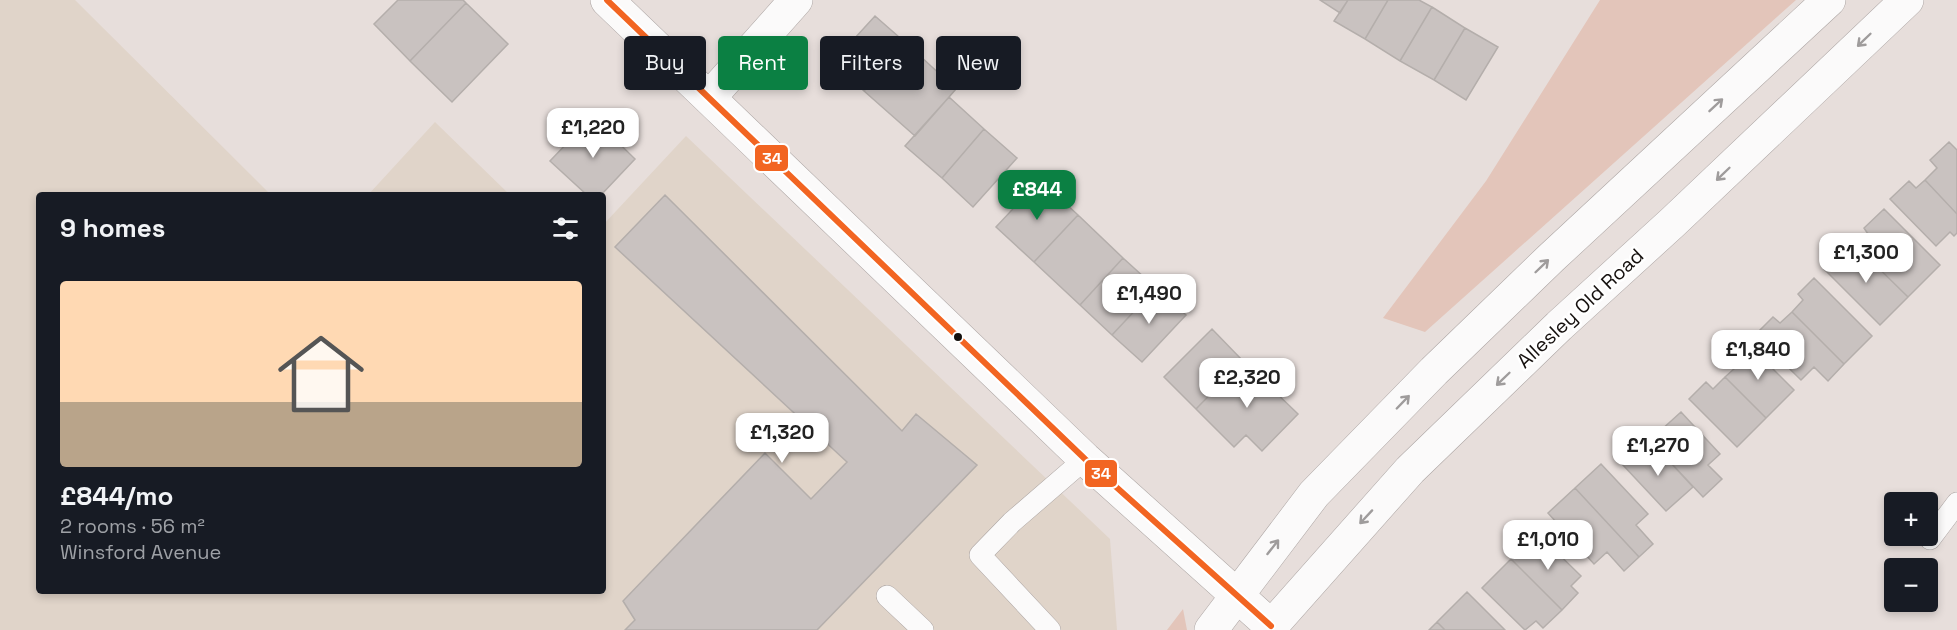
<!DOCTYPE html>
<html lang="en">
<head>
<meta charset="utf-8">
<style>
	:root { --surface:#171b24; --page:#20242c; --text:#f1f3f6; --muted:#9ea1a6; --line:#363941; --accent:#0b8043 }
	body { margin:0; font-family:"Space Grotesk",sans-serif; background:var(--page); color:var(--text); height:100vh; display:flex; flex-direction:column; font-size:22px; white-space:nowrap }
	* { box-sizing:border-box; margin:0 }
	p { font-size:20px; color:var(--muted) }
	.icon { flex:none; width:33px; height:33px; fill:none; stroke:currentColor; stroke-width:2; stroke-linecap:round; stroke-linejoin:round }
	.map { position:relative; flex:1; overflow:hidden }
	.sheet { position:absolute; left:36px; top:192px; width:570px; height:402px; display:flex; flex-direction:column; background:var(--surface); border-radius:6px; box-shadow:0 3px 9px #0003 }
	.sheet>* { flex:none }
	.guide { position:absolute; left:624px; top:36px; width:570px; height:54px; display:flex; gap:12px }
	.tools { position:absolute; left:1884px; top:492px; display:grid; gap:12px }
	.tools a { display:grid; place-items:center; width:54px; height:54px; border-radius:6px; background:var(--surface); box-shadow:0 3px 9px #0003; font-size:30px }
	.price { position:absolute; translate:-50% -51px; padding:0 14px; border-radius:12px; background:#fff; color:#222; font-size:20px; line-height:39px; filter:drop-shadow(0 2px 3px #0008) }
	.price::after { content:''; position:absolute; left:50%; top:36px; width:18px; height:14px; margin-left:-9px; background:inherit; clip-path:polygon(0 0,100% 0,50% 100%) }
	.price.active { background:var(--accent); color:#fff }
	ul { padding:0; list-style:none }
	li { display:grid; align-content:center; gap:12px; height:318px; padding:0 24px }
	li+li { border-top:2px solid var(--line) }
	li span { display:grid; place-items:center; height:186px; border-radius:6px; color:#555 }
	li>.icon { margin-inline-start:auto }
	span .icon { width:108px; height:108px; fill:#fffc; stroke-width:1 }
	li b { font-size:26px }
	h2 { display:flex; justify-content:space-between; align-items:center; height:72px; padding:0 24px; font-size:26px }
	.tag { padding:0 21px; border-radius:6px; background:var(--surface); box-shadow:0 3px 9px #0003; font-size:21px; line-height:54px }
	.tag.active { background:var(--accent); color:#fff }
	.map>svg:first-child { display:block }
	.education { fill:#e0d4c9 }
	.green { fill:#e3c5ba }
	.building { fill:#c9c2c0; stroke:#b4aeab; stroke-width:1.5 }
	.lines { fill:none; stroke-linecap:round; stroke-linejoin:round }
	.service-casing { stroke:#aca5a3; stroke-width:22 }
	.minor-casing { stroke:#aca5a3; stroke-width:34 }
	.secondary-casing { stroke:#aca5a3; stroke-width:34 }
	.service { stroke:#fbfafa; stroke-width:21 }
	.minor { stroke:#fbfafa; stroke-width:33 }
	.secondary { stroke:#fbfafa; stroke-width:33 }
	.bus-1-casing { stroke:#fff; stroke-width:10 }
	.bus-1 { stroke:#f26522; stroke-width:6 }
	.oneway { stroke:#9f9c9c }
	.bus-dot { fill:#15100e; stroke:#fff; stroke-width:2 }
	.labels { text-anchor:middle; dominant-baseline:central; stroke-width:5; stroke-linejoin:round; paint-order:stroke }
	.street-label { font-size:20px; fill:#15100e; stroke:#fff }
	.line-badge { stroke:#fff; stroke-width:2 }
	.badge-label { font-size:16px; text-anchor:middle; font-weight:bold; fill:#fff }
</style>
</head>
<body>
<div class="map">
<svg width="1957" height="630" viewBox="0 0 1957 630">
	<rect width="100%" height="100%" fill="#e7dedb"/>
	<path class="education" d="M0,0h75l196,195h-232v396h564v-366l83,-89 424,403 7,91h-1117z
		M435,122l75,73h-142z"/>
	<path class="green" d="M1600,0h196l-371,332 -42,-14 103,-137z
		M1183,609l4,21h-20z"/>
	<path class="building" d="M398,0h65l3,3 -56,58 -36,-37z
		M1320,0h28l-8,13z
		M1348,0h40l-23,39 -31,-18z
		M1388,0h31l13,7 -32,54 -35,-22z
		M466,3l42,41 -56,58 -42,-41z
		M1432,7l33,21 -31,52 -34,-19z
		M875,16l32,28 -43,47 -31,-29z
		M1465,28l33,19 -32,53 -32,-20z
		M907,44l49,45 -41,47 -51,-45z
		M949,97l35,32 -42,49 -37,-32z
		M592,117l43,42 -34,36h-14l-37,-34z
		M984,129l33,29 -44,49 -31,-29z
		M1949,142l8,8v64l-32,-34 12,-12 -7,-8z
		M1040,180l38,35 -44,47 -38,-35z
		M1925,180l32,34v19l-3,3 -4,-4 -14,14 -46,-47 19,-18 7,7z
		M665,195l237,236 14,-17 61,51 -160,165h-192l10,-10 -12,-19 142,-148 46,46 36,-37 -232,-215z
		M1884,209l56,56 -32,32 -52,-51 12,-12 -4,-6z
		M1078,215l45,43 -43,47 -46,-43z
		M1856,246l52,51 -28,28 -56,-56 19,-19 5,4z
		M1123,258l33,30 -44,47 -32,-30z
		M1814,278l58,58 -28,28 -52,-52 11,-12 -5,-6z
		M1156,288l30,27 -44,47 -30,-27z
		M1792,312l52,52 -16,17 -14,-14 -13,13 -46,-45 18,-18 7,6z
		M1212,329l31,32 -47,48 -32,-32z
		M1747,343l47,47 -28,28 -41,-41 10,-9 -6,-7z
		M1243,361l55,53 -36,37 -16,-16 -12,12 -38,-38z
		M1725,377l41,41 -29,29 -48,-48 17,-17 7,7z
		M1681,412l39,42 -12,11 14,14 -19,18 -46,-49 10,-9 -7,-8z
		M1657,448l36,39 -27,24 -44,-47 16,-15 8,10z
		M1601,464l47,50 -12,11 17,19 -14,13 -64,-69z
		M1575,488l64,69 -15,14 -17,-19 -13,12 -46,-51z
		M1537,533l44,43 -10,10 7,7 -16,17 -51,-51z
		M1511,559l51,51 -19,18 -7,-7 -11,9 -43,-42z
		M1467,592l38,38h-60l-8,-8z
		M1437,622l8,8h-16z"/>
	<g class="lines">
		<defs>
			<path id="service" d="M1930,539l27,-36
				M887,596l36,34
				M1050,630l-70,-75 32,-33 73,-63"/>
			<path id="minor" d="M607,0l478,459 186,167
				M709,98l87,-98"/>
			<path id="secondary" d="M1211,630l103,-136 120,-123 117,-113 278,-258
				M1268,630l142,-160 149,-144 114,-104 234,-222"/>
		</defs>
		<use href="#service" class="service-casing"/>
		<use href="#minor" class="minor-casing"/>
		<use href="#secondary" class="secondary-casing"/>
		<use href="#service" class="service"/>
		<use href="#minor" class="minor"/>
		<use href="#secondary" class="secondary"/>
		<defs>
			<path id="bus-1" d="M607,0l478,459 186,167"/>
		</defs>
		<use href="#bus-1" class="bus-1-casing"/>
		<use href="#bus-1" class="bus-1"/>
	</g>
	<defs><path id="oneway-shaft" d="M-6 0H5M1.5-3L5.5 0L1.5 3" fill="none" stroke-width="1.6" stroke-linecap="round" stroke-linejoin="round" transform="scale(1.5)"/></defs>
	<g class="oneway">
		<use href="#oneway-shaft" transform="translate(1864 40) rotate(136)"/>
		<use href="#oneway-shaft" transform="translate(1716 105) rotate(-43)"/>
		<use href="#oneway-shaft" transform="translate(1723 174) rotate(136)"/>
		<use href="#oneway-shaft" transform="translate(1542 266) rotate(-44)"/>
		<use href="#oneway-shaft" transform="translate(1503 379) rotate(136)"/>
		<use href="#oneway-shaft" transform="translate(1403 402) rotate(-46)"/>
		<use href="#oneway-shaft" transform="translate(1366 517) rotate(133)"/>
		<use href="#oneway-shaft" transform="translate(1273 547) rotate(-52)"/>
	</g>
	<circle class="bus-dot" cx="958" cy="337" r="5"/>
	<g class="labels">
		<g class="street-label">
			<text transform="translate(1580 308) rotate(-43)">Allesley Old Road</text>
		</g>
	</g>
	<g class="line-badge">
		<rect x="754" y="144" width="35" height="28" rx="6" fill="#f26522"/>
		<rect x="1084" y="459" width="34" height="29" rx="6" fill="#f26522"/>
	</g>
	<g class="badge-label">
		<text x="772" y="164">34</text>
		<text x="1101" y="479">34</text>
	</g>
</svg>
<div class="tools">
<a>+</a>
<a>−</a>
</div>
<b class="price" style="left:593px;top:159px">£1,220</b>
<b class="price active" style="left:1037px;top:221px">£844</b>
<b class="price" style="left:1866px;top:284px">£1,300</b>
<b class="price" style="left:1149px;top:325px">£1,490</b>
<b class="price" style="left:1758px;top:381px">£1,840</b>
<b class="price" style="left:1247px;top:409px">£2,320</b>
<b class="price" style="left:782px;top:464px">£1,320</b>
<b class="price" style="left:1658px;top:477px">£1,270</b>
<b class="price" style="left:1548px;top:571px">£1,010</b>
<div class="guide">
<a class="tag">Buy</a>
<a class="tag active">Rent</a>
<a class="tag">Filters</a>
<a class="tag">New</a>
</div>
<section class="sheet">
<h2>9 homes<svg class="icon" aria-label="filters" viewBox="0 0 24 24"><path d="M4 7h16M4 17h16"/><circle cx="9" cy="7" r="2"/><circle cx="15" cy="17" r="2"/></svg></h2>
<ul>
<li><span style="background:linear-gradient(#ffd9b3 65%,#b9a48a 0)"><svg class="icon" aria-label="home" viewBox="0 0 24 24"><path d="M3 11l9-7 9 7M6 9v11h12V9"/></svg></span><div><b>£844/mo</b><p>2 rooms · 56 m²</p><p>Winsford Avenue</p></div></li>
</ul>
</section>
</div>
</body>
</html>
